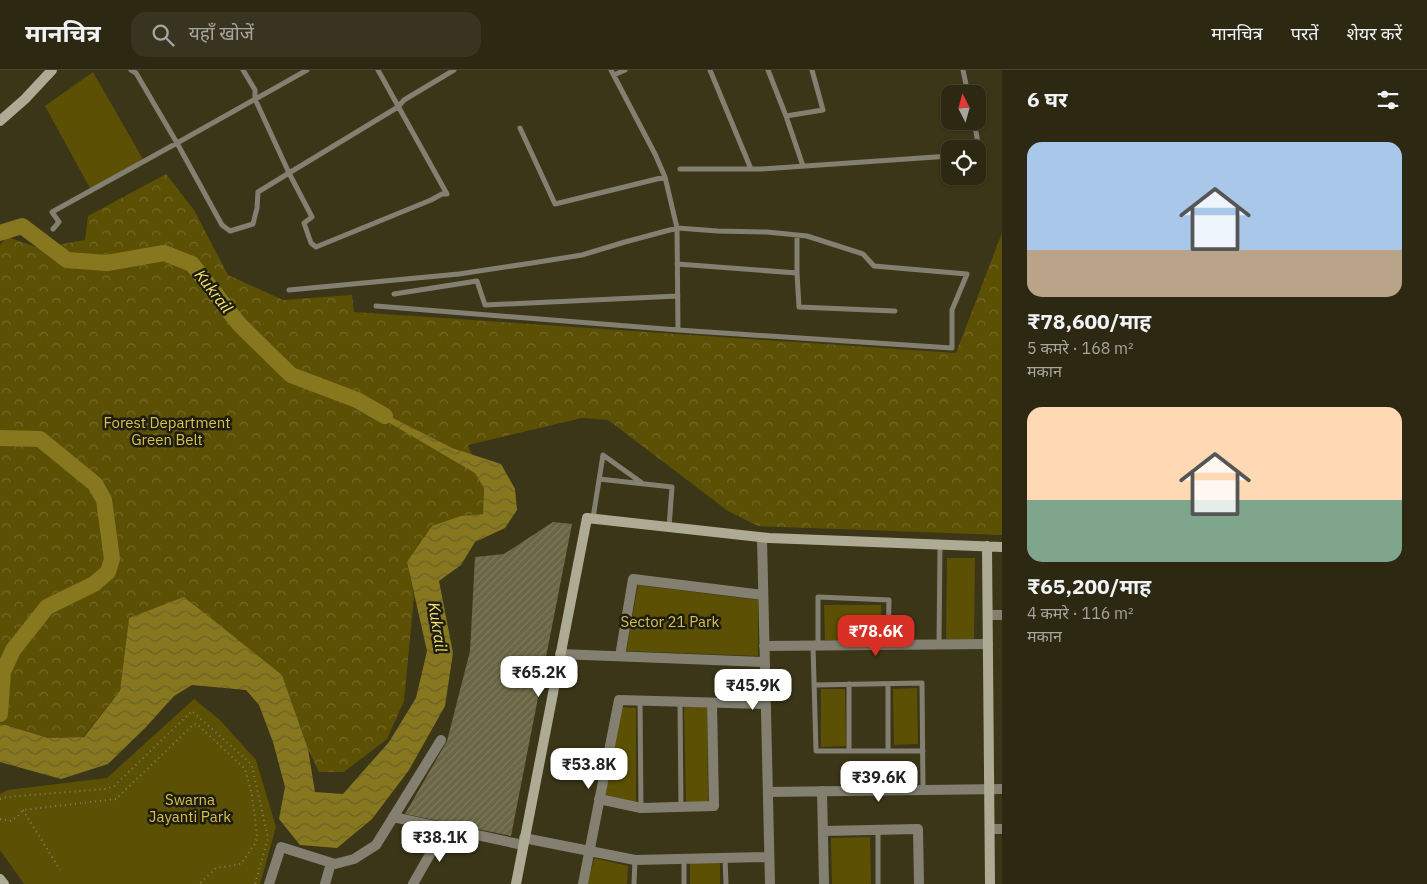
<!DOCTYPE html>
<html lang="hi">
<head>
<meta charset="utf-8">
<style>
	:root { --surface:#2c2812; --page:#383420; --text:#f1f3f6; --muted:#a6a69f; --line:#484432; --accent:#d93025 }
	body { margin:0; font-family:"IBM Plex Sans","Noto Sans Devanagari",sans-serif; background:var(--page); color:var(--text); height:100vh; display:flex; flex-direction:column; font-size:19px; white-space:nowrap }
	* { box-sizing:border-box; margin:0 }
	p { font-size:16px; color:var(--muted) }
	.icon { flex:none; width:28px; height:28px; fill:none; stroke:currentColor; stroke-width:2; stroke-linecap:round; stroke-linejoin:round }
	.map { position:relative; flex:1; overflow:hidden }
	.details { display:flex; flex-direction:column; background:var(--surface); width:425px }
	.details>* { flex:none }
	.needle { width:32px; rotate:354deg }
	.tools { position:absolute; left:941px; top:15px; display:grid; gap:10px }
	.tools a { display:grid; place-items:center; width:45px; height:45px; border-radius:10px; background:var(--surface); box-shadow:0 1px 4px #0004,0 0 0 1px var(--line); font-size:25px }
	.price { position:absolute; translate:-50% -42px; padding:0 11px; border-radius:10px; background:#fff; color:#222; font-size:16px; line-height:32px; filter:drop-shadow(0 1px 2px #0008) }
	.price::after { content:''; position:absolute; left:50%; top:30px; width:15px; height:11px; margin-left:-8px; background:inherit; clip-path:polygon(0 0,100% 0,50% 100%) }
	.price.selected { background:var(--accent); color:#fff }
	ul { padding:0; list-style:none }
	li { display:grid; align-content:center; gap:10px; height:265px; padding:0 25px }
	li span { display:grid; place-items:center; height:155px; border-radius:15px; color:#555 }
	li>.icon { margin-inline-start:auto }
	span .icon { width:90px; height:90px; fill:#fffc; stroke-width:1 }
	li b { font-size:21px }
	h2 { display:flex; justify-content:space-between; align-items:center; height:60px; padding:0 25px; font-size:21px }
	header { display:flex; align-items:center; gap:30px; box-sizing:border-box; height:70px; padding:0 25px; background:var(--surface); border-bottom:1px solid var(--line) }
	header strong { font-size:24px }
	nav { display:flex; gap:28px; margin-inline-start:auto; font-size:18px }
	.search { width:350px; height:45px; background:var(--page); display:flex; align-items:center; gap:12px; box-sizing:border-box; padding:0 18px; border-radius:15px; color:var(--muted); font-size:19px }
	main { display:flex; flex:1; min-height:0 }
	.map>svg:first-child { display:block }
	.forest { fill:url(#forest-crowns) }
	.park { fill:#5c5005 }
	.water { fill:url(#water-waves) }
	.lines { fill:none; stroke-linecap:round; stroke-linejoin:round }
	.river { stroke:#877820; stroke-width:16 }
	.building { fill:url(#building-hatch) }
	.path { stroke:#847f67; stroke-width:2; stroke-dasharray:1 4; stroke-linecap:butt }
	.lane { stroke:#838072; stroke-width:5 }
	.street { stroke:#838072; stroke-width:10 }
	.secondary { stroke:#aeab94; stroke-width:10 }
	.labels { text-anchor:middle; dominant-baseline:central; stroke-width:5; stroke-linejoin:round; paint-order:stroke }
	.park-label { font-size:15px; fill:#d5c14e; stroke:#1f1d10 }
	.water-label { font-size:16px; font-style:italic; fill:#f8e472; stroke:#1f1d10 }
</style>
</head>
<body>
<header>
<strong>मानचित्र</strong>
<div class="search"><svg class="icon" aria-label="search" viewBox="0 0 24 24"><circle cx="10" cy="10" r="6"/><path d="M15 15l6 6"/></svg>यहाँ खोजें</div>
<nav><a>मानचित्र</a><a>परतें</a><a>शेयर करें</a></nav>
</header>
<main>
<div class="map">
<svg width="1002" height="814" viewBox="0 0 1002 814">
	<defs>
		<pattern id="forest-crowns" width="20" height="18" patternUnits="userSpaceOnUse" patternTransform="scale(1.25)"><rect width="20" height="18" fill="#5c5005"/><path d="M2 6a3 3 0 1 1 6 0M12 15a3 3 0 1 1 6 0" fill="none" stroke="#736828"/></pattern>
		<pattern id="water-waves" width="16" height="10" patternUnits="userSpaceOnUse" patternTransform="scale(1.25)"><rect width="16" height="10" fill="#877820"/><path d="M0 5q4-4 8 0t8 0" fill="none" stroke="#6b622b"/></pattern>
		<pattern id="building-hatch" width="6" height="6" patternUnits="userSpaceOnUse" patternTransform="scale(1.25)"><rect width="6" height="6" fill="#6a6545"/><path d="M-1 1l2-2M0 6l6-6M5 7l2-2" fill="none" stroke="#7f7a5e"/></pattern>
	</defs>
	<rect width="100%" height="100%" fill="#3b3618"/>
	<path class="forest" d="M166,104l28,36 34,65 55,25 69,-5 2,17 602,41 46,-120v302l-244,-9 -30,-15 -120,-91 -26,-2 -114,27 16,43 -1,27 -22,1 -54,46 7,34 -10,105 -17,38 -43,33h-25l-11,-23 -26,-74 -153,-57 -9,73 -37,46 -35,1 -41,-13h-7v-480l7,-8 32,11 46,-8 3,-24z"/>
	<path class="park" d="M93,2l51,89 -53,29 -46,-84z
		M947,488h28l-1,81h-28z
		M638,515l120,15v56l-132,-5z
		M824,535h57v35h-56z
		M917,618l1,56 -24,1 -1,-56z
		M821,619h24l1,57 -25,1z
		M194,629l26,21 36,40 20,67 -16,57h-236l-24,-34v-56l7,-4 100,-12z
		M622,637l14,1v95l-31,-7z
		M684,637h23l1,95h-22z
		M870,767l1,47h-39l-1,-46z
		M594,788l34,8 -1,18h-39z
		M690,793h30v21h-30z"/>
	<path class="water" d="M367,336l12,5 73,37 49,16 14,25 2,21 -12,18 -30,14 -14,23 -22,16 14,72 -8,53 -36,64 -37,49 -35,29 -37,-3 -21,-26 6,-32 -12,-45 -14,-37 -13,-15 -54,-5 -18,11 -28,31 -38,37 -47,15 -61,-17v-37h6l42,13 36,-1 36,-46 9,-73 55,-21 98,78 26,74 7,43 28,2 46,-52 27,-44 11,-47 -20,-89 25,-36 29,-10 22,-2 1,-26 -9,-15 -99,-58z"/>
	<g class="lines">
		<path class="river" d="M0,163l22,-7 45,34 40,3 57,-10 28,11 47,60 52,51 66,25 28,16
			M0,368l40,1 55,45 9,16 8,59 -4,13 -14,12 -47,23 -34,43 -10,22 -3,42"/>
	</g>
	<path class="building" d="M553,452l19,2 -61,312 -106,-22 42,-73 23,-90 5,-94 29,-3z"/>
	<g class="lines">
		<path class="path" d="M0,729l7,-2 98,-8 9,-3 78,-75 57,51 3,4 16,72 -13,46
			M23,740l37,60
			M0,749l11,2 7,-5 5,-6 93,-11 78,-75h3l48,45 7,26 5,41 -1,6 -15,22 -25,4 -17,16"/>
		<path class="lane" d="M131,0l5,3 41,70 130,-73
			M243,0l12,20v9l34,74 109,-66 6,-7 50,-30
			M611,0l44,84 10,23 12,51 1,102
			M710,0l41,99
			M768,0l18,46
			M963,0l5,24
			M614,5l11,-5
			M974,51l6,33 -2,1
			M520,58l35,76 110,-27
			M803,96l-17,-50 37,-6 -11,-40
			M680,99h81l189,-13
			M53,159l6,-7 -7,-10 125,-69 45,82 8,6 23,-7 4,-16 1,-16 31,-19 23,44 -8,6 7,20 5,4 115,-47 11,-6h5l-69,-124
			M677,194l120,9v-38
			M797,203l2,34 96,4
			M289,220l170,-16 73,-11 50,-8 43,-13 52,-14 41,3 49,1 40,4 56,18 11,12 93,8 -15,36v38l-274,-18 -302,-24
			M394,224l83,-13 8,24 193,-9
			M599,409l73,8 -3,40
			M593,448l10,-63 39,28
			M939,574l1,-99
			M818,575v-48l71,3 -1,45
			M813,576l3,105h107
			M888,614v67
			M814,615l108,-2 1,107
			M640,631l1,107
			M680,632l1,105
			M849,681v-67
			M725,788l1,26
			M684,789v25
			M634,814l1,-24
			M878,814v-54"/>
		<path class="street" d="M762,468l8,346
			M988,545h14
			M764,576l224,-2
			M560,584l205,8
			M620,586l13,-77 130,16
			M822,721l2,93
			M768,722l234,-3
			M599,729l42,9 73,-2 -2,-103
			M393,747l130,28
			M990,759h12
			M823,761l95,-2 1,55
			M524,768l111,22 134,-3
			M269,814l12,-37 54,17 19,-5 22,-14 65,-105
			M325,814l6,-21
			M413,814l32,-56
			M583,814l36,-184 147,4"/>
		<path class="secondary" d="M0,51l25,-22 27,-29
			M987,476l3,338
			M0,809l4,5
			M516,814l71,-366 182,20 233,9"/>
	</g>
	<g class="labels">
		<g class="park-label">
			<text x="167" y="352">Forest Department<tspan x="167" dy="17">Green Belt</tspan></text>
			<text x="670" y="551">Sector 21 Park</text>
			<text x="190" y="729">Swarna<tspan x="190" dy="17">Jayanti Park</tspan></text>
		</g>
		<g class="water-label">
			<text transform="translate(214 221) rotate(52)">Kukrail</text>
			<text transform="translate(438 557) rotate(81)">Kukrail</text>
		</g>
	</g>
</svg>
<div class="tools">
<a><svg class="needle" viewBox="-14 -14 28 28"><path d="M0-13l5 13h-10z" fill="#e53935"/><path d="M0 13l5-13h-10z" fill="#a6a69f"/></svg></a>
<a><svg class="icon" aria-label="locate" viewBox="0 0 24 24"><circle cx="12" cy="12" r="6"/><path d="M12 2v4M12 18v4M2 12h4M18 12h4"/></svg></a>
</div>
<b class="price selected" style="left:876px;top:587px">₹78.6K</b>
<b class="price" style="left:539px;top:628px">₹65.2K</b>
<b class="price" style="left:753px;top:641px">₹45.9K</b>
<b class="price" style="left:589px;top:720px">₹53.8K</b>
<b class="price" style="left:879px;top:733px">₹39.6K</b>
<b class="price" style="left:440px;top:793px">₹38.1K</b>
</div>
<section class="details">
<h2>6 घर<svg class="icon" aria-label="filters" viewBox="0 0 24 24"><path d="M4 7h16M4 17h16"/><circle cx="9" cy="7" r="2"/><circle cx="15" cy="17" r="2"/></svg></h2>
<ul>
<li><span style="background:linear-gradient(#a9c7e8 70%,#b9a48a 0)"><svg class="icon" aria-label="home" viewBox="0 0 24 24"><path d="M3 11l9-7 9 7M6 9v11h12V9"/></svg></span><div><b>₹78,600/माह</b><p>5 कमरे · 168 m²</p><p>मकान</p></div></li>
<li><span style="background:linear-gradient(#ffd9b3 60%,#7fa58c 0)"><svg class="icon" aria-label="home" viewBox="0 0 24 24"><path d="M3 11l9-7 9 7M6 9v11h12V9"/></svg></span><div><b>₹65,200/माह</b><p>4 कमरे · 116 m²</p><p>मकान</p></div></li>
</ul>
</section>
</main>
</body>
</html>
